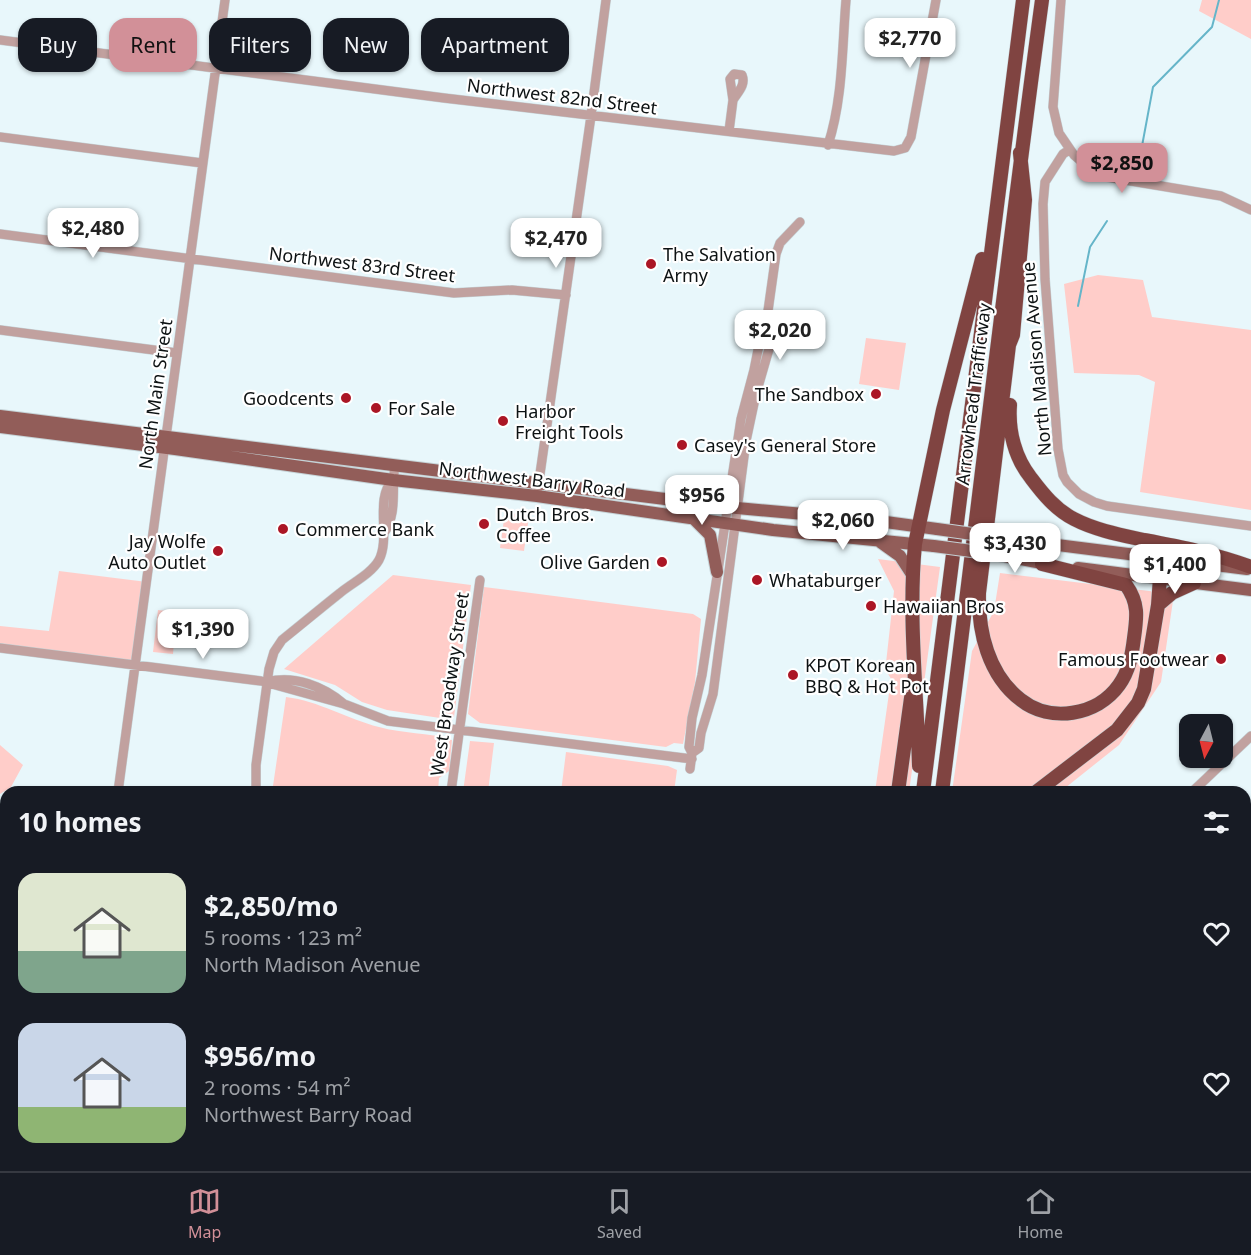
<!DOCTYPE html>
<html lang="en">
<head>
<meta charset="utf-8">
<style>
	:root { --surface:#171b24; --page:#20242c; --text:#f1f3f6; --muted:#9ea1a6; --line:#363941; --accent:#d29098 }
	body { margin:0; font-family:"Noto Sans",sans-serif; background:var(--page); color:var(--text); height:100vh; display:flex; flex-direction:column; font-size:22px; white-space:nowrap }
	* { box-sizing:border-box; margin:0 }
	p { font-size:20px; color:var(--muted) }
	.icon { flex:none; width:33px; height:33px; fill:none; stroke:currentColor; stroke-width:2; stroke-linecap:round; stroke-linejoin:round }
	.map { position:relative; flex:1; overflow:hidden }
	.sheet { position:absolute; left:0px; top:786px; width:1251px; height:386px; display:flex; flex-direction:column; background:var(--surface); border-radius:18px 18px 0 0; box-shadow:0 2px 4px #0004 }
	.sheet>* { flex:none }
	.banner { position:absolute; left:18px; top:18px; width:600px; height:54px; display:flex; gap:12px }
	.needle { width:39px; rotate:187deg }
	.controls { position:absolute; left:1179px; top:714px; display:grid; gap:12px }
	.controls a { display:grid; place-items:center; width:54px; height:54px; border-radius:12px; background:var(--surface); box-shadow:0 2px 4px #0004; font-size:30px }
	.price { position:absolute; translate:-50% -51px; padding:0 14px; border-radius:12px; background:#fff; color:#222; font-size:20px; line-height:39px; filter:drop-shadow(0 2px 3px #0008) }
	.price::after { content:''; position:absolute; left:50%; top:36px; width:18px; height:14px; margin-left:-9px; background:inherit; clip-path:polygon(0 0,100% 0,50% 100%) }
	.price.selected { background:var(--accent); color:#111 }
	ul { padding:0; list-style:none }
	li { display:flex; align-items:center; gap:18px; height:150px; padding:0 18px }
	li span { display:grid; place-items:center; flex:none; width:168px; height:120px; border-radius:18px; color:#555 }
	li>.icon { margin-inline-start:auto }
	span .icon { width:72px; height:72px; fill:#fffc; stroke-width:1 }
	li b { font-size:26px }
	h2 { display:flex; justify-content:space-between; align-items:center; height:72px; padding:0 18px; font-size:26px }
	.tag { padding:0 21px; border-radius:18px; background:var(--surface); box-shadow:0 2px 4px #0004; font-size:21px; line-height:54px }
	.tag.selected { background:var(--accent); color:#111 }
	.dock { display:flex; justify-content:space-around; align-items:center; height:84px; border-top:2px solid var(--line); background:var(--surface); font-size:16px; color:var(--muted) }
	.dock a { display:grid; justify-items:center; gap:3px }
	.dock .selected { color:var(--accent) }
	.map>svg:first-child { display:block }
	.green { fill:#ffcdc9 }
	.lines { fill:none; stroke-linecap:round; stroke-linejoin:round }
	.stream { stroke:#65b5c9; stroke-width:2 }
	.minor-casing { stroke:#c5d2d6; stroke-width:10 }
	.major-casing { stroke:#c5d2d6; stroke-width:14 }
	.highway-casing { stroke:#c5d2d6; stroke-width:15 }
	.minor { stroke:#c1a19f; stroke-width:9 }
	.major { stroke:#925d59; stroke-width:12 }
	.highway { stroke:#804441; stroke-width:14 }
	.major-bridge-casing { stroke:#c5d2d6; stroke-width:14; stroke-linecap:butt }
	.major-bridge { stroke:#925d59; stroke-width:12 }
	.poi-dot { fill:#ab1625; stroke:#fff; stroke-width:2 }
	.labels { text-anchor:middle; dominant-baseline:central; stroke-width:4.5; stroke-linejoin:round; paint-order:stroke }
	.street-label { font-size:18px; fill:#0d1213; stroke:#fff }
	.poi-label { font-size:18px; fill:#0d1213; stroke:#fff; text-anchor:start }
</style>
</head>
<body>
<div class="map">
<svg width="1251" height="1171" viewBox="0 0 1251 1171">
	<rect width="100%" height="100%" fill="#e8f7fb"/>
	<path class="green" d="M1202,0h49v39l-52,-28z
		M1098,275l45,5 9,37 99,13v180l-111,-18 15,-110 -16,-7 -65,-2 -10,-89z
		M866,338l40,5 -7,47 -40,-6z
		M505,512l24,4 -5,35 -24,-3z
		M878,559l62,8 -31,225h-34l16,-113 -10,-18 5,2 8,-72z
		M59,571l88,11 -12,82 -135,-16v-22l49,5z
		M1000,573l174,21 -13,88 -42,63 -59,47h-108l20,-141 22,-40z
		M393,575l78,10 -17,132 -14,1 -53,-8 -25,-8 -27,-17 -51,-16z
		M484,587l209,27 8,5 -6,63 -12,62 -9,-1 -8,4 -186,-24 -12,-9z
		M158,610l17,2 1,4 -3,38 -20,-2z
		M286,697c33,4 61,22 93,30 24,7 49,5 73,13l-3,31 -10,7 -1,14h-164l-1,-6z
		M470,741l24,2 -6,49h-25z
		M0,745l23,20 -12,22 -11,7z
		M566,752l102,14 9,4 -3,22h-113z
		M914,1166h149l1,5h-151z"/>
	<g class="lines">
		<path class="stream" d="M1134,160l8,-14 11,-59 59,-60 7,-27
			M1078,306l12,-59 17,-26"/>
		<defs>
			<path id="minor" d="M1061,0l-8,107 6,26 15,22 15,13 18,9 114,19 30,14
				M0,40l444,58 450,53 11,-3 6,-11 25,-137
				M729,131l4,-31 -3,-21 4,-5 8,1c4,10 -4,17 -9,25
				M0,137l202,26
				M828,145c15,-46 14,-97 18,-145
				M1069,150l-6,4 -18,28 -2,22 2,75 13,170 5,26 4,7 12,12 15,8 13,4 144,20
				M0,234l454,59 58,-3 54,5
				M0,330l177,23
				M538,488l53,-372 15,-116
				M384,533c14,-20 7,-45 11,-68
				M0,648l261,33 83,23c-21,-18 -50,-29 -77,-22
				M344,704l44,17 304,38
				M692,753l7,-5 2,-15 12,-39 33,-253 10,-47 13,-45v-9l-4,-9
				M690,769l2,-16 -3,-6 3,-29 10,-43 39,-256 13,-49 6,-30 6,-15 10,-71 4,-11 20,-21
				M118,792l107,-792
				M256,792v-27l13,-96 5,-17 8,-12c20,-16 39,-32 58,-47 12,-10 31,-19 39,-33 12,-23 -5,-62 14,-80
				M451,792l29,-212
				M1192,792l59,-56
				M0,862l6,1
				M118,1166l1,5
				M817,1166v5
				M1108,1166l1,5
				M34,1171l1,-5
				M203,1171l1,-5
				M725,1171l1,-3"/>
			<path id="major" d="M0,416l737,92 134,12 66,9
				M0,427l175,22 218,31 144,16 236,34 161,16
				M693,518l17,17 7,37
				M994,537l253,32
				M879,541l21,15 13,20
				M994,554l58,11
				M1078,568l173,22"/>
			<path id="highway" d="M1020,153l5,47 -12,135 -4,10 -30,248c-1,38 9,82 42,107 29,23 76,16 98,-15 10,-14 13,-30 15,-47 3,-21 5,-35 -8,-53l-84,-21
				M1010,405c-2,26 5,53 21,73 12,16 25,32 43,41 21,11 47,16 70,21 37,7 72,14 107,27
				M1158,605l14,-12 22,-10
				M919,766c-2,-74 -11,-149 -4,-222l28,-134 39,-151
				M898,792l13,-94
				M923,792l100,-792
				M942,792c34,-264 64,-528 100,-792
				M1036,792l81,-62 21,-27 6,-14 14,-84 2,-27 -9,-20
				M865,1171l1,-5
				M889,1171l1,-5"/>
		</defs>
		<use href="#minor" class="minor-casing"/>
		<use href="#major" class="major-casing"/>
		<use href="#highway" class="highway-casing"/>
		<use href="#minor" class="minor"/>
		<use href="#major" class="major"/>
		<use href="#highway" class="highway"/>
		<defs>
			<path id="major-bridge" d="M937,529l57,8
				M934,546l60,8"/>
		</defs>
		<use href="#major-bridge" class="major-bridge-casing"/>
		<use href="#major-bridge" class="major-bridge"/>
	</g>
	<g class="poi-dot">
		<circle cx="651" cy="264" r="6"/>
		<circle cx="876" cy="394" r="6"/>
		<circle cx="346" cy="398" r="6"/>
		<circle cx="376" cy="408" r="6"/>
		<circle cx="503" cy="421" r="6"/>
		<circle cx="682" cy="445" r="6"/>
		<circle cx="484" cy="524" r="6"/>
		<circle cx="283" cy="529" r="6"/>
		<circle cx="218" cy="551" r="6"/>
		<circle cx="662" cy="562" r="6"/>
		<circle cx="757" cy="580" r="6"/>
		<circle cx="871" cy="606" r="6"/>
		<circle cx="1221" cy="659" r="6"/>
		<circle cx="793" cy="675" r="6"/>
	</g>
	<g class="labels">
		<g class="street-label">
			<text transform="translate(562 96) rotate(7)">Northwest 82nd Street</text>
			<text transform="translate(362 264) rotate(7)">Northwest 83rd Street</text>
			<text transform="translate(1036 359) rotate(-95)">North Madison Avenue</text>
			<text transform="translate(155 394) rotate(-82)">North Main Street</text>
			<text transform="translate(973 394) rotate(-83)">Arrowhead Trafficway</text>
			<text transform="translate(532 479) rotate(7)">Northwest Barry Road</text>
			<text transform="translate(449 684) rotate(-82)">West Broadway Street</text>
		</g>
		<g class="poi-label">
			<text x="663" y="254">The Salvation<tspan x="663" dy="21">Army</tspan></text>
			<text x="864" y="394" text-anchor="end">The Sandbox</text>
			<text x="334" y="398" text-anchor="end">Goodcents</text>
			<text x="388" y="408">For Sale</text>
			<text x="515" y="411">Harbor<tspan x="515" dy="21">Freight Tools</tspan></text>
			<text x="694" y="445">Casey's General Store</text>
			<text x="496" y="514">Dutch Bros.<tspan x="496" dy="21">Coffee</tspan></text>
			<text x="295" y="529">Commerce Bank</text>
			<text x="206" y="541" text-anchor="end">Jay Wolfe<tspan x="206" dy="21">Auto Outlet</tspan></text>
			<text x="650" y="562" text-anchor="end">Olive Garden</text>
			<text x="769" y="580">Whataburger</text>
			<text x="883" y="606">Hawaiian Bros</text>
			<text x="1209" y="659" text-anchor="end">Famous Footwear</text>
			<text x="805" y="665">KPOT Korean<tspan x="805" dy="21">BBQ &amp; Hot Pot</tspan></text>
		</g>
	</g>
</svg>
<div class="controls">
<a><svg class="needle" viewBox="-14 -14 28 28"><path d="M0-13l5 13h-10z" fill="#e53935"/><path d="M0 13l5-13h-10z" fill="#9ea1a6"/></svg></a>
</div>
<b class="price" style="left:910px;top:69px">$2,770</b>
<b class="price selected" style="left:1122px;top:194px">$2,850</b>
<b class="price" style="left:93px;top:259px">$2,480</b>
<b class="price" style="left:556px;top:269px">$2,470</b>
<b class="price" style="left:780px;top:361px">$2,020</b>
<b class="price" style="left:702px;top:526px">$956</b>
<b class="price" style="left:843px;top:551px">$2,060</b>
<b class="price" style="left:1015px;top:574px">$3,430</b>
<b class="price" style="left:1175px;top:595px">$1,400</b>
<b class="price" style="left:203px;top:660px">$1,390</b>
<div class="banner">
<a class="tag">Buy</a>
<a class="tag selected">Rent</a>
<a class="tag">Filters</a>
<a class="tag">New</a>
<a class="tag">Apartment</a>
</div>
<section class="sheet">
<h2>10 homes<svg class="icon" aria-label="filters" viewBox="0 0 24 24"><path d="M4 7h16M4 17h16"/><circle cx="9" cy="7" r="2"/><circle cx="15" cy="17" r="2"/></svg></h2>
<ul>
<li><span style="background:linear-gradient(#dfe7d0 65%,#7fa58c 0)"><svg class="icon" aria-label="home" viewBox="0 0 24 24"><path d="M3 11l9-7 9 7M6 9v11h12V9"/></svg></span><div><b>$2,850/mo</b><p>5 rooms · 123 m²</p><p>North Madison Avenue</p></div><svg class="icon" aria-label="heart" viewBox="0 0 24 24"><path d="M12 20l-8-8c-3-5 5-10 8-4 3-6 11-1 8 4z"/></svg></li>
<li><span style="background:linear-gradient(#c9d6e8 70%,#8fb573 0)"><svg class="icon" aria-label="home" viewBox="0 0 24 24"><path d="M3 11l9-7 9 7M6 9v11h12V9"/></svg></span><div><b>$956/mo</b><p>2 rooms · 54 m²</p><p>Northwest Barry Road</p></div><svg class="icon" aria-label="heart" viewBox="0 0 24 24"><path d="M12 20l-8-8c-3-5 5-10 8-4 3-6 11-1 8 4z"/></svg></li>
</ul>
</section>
</div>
<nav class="dock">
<a class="selected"><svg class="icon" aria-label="map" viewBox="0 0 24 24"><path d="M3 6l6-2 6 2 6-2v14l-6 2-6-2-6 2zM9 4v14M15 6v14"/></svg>Map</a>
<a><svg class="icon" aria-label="saved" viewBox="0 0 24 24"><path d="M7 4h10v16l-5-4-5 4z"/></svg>Saved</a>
<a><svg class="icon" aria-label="home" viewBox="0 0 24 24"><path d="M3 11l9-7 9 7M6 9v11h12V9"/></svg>Home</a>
</nav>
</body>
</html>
